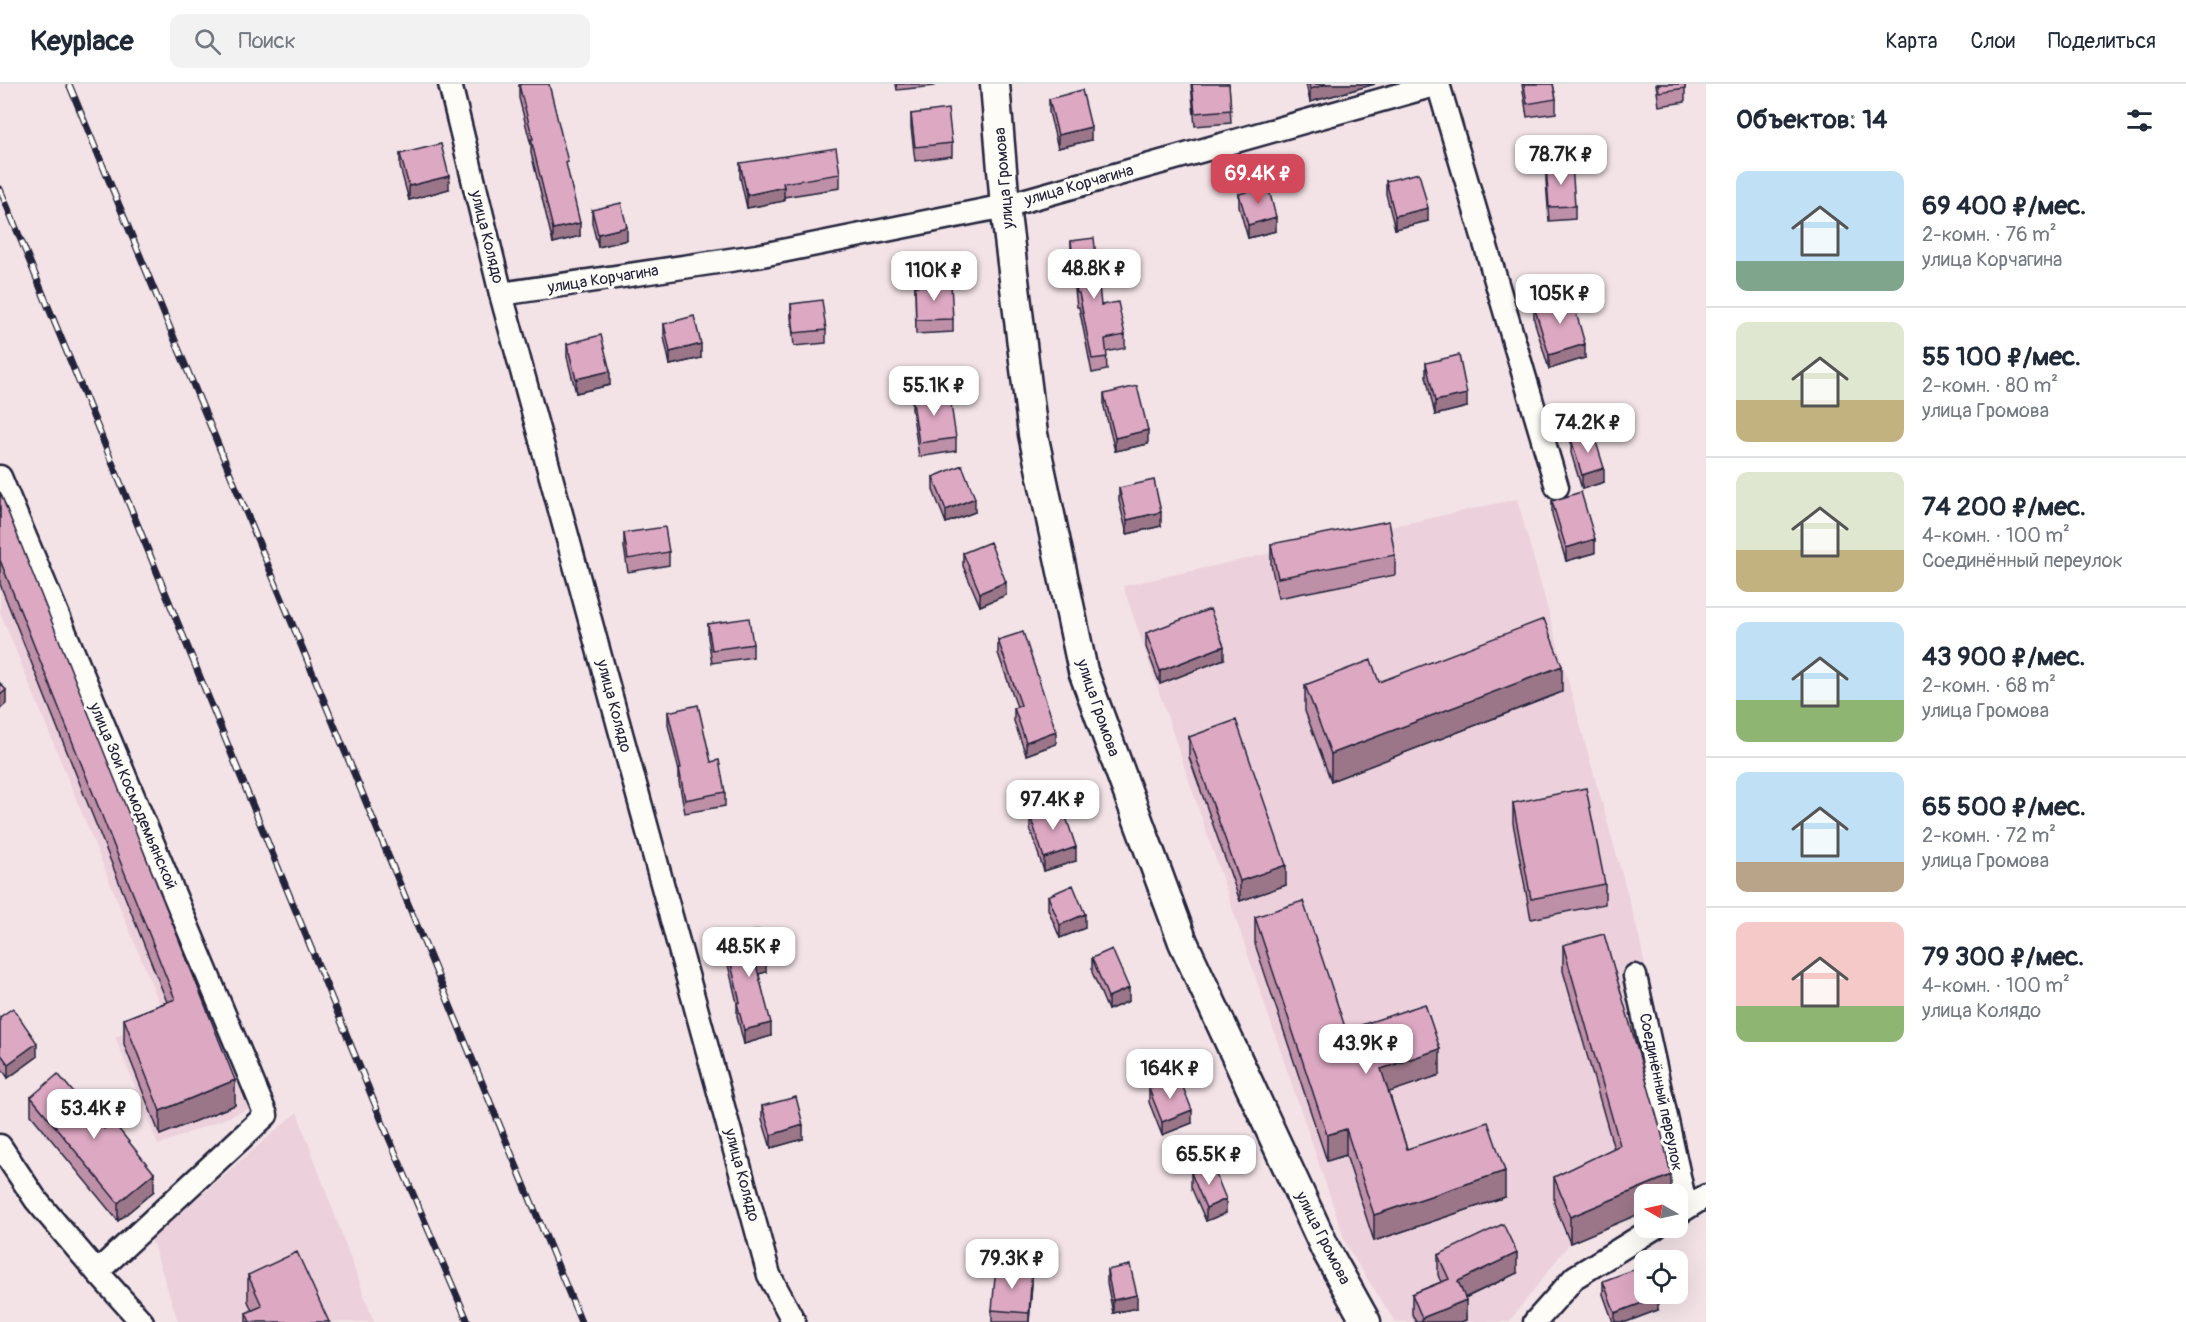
<!DOCTYPE html>
<html lang="ru">
<head>
<meta charset="utf-8">
<style>
	:root { --surface:#fff; --page:#f2f2f3; --text:#1f2937; --muted:#747a83; --line:#e0e1e3; --accent:#d1495b }
	body { margin:0; font-family:Pangolin,sans-serif; background:var(--page); color:var(--text); height:100vh; display:flex; flex-direction:column; font-size:22px; white-space:nowrap }
	* { box-sizing:border-box; margin:0 }
	p { font-size:20px; color:var(--muted) }
	.icon { flex:none; width:33px; height:33px; fill:none; stroke:currentColor; stroke-width:2; stroke-linecap:round; stroke-linejoin:round }
	.map { position:relative; flex:1; overflow:hidden }
	.details { display:flex; flex-direction:column; background:var(--surface); width:480px }
	.details>* { flex:none }
	.needle { width:39px; rotate:279deg }
	.buttons { position:absolute; left:1634px; top:1100px; display:grid; gap:12px }
	.buttons a { display:grid; place-items:center; width:54px; height:54px; border-radius:12px; background:var(--surface); box-shadow:0 6px 24px #0002; font-size:30px }
	.price { position:absolute; translate:-50% -51px; padding:0 14px; border-radius:12px; background:#fff; color:#222; font-size:20px; line-height:39px; filter:drop-shadow(0 2px 3px #0008) }
	.price::after { content:''; position:absolute; left:50%; top:36px; width:18px; height:14px; margin-left:-9px; background:inherit; clip-path:polygon(0 0,100% 0,50% 100%) }
	.price.selected { background:var(--accent); color:#fff }
	ul { padding:0; list-style:none }
	li { display:flex; align-items:center; gap:18px; height:150px; padding:0 30px }
	li+li { border-top:2px solid var(--line) }
	li span { display:grid; place-items:center; flex:none; width:168px; height:120px; border-radius:12px; color:#555 }
	li>.icon { margin-inline-start:auto }
	span .icon { width:72px; height:72px; fill:#fffc; stroke-width:1 }
	li b { font-size:26px }
	h2 { display:flex; justify-content:space-between; align-items:center; height:72px; padding:0 30px; font-size:26px }
	header { display:flex; align-items:center; gap:36px; box-sizing:border-box; height:84px; padding:0 30px; background:var(--surface); border-bottom:2px solid var(--line) }
	header strong { font-size:28px }
	nav { display:flex; gap:33px; margin-inline-start:auto; font-size:21px }
	.search { width:420px; height:54px; background:var(--page); display:flex; align-items:center; gap:15px; box-sizing:border-box; padding:0 21px; border-radius:12px; color:var(--muted); font-size:22px }
	main { display:flex; flex:1; min-height:0 }
	.map>svg:first-child { display:block }
	.built { fill:#ecd1dc }
	.lines { fill:none; stroke-linecap:round; stroke-linejoin:round }
	.minor-casing { stroke:#22223b; stroke-width:27 }
	.tertiary-casing { stroke:#22223b; stroke-width:33 }
	.minor { stroke:#fdfcf7; stroke-width:22 }
	.tertiary { stroke:#fdfcf7; stroke-width:28 }
	.rail-casing { stroke:#22223b; stroke-width:7 }
	.rail { stroke:#fdfcf7; stroke-width:4.5; stroke-dasharray:14; stroke-linecap:butt }
	.wall { fill:#be90a7; stroke:#22223b; stroke-width:1.5 }
	.shaded-wall { fill:#9b7688; stroke:#22223b; stroke-width:1.5 }
	.building { fill:#dda8c2; stroke:#22223b; stroke-width:1.5 }
	.labels { text-anchor:middle; dominant-baseline:central; stroke-width:6; stroke-linejoin:round; paint-order:stroke }
	.street-label { font-size:16px; fill:#22223b; stroke:#fdfcf7 }
</style>
</head>
<body>
<header>
<strong>Keyplace</strong>
<div class="search"><svg class="icon" aria-label="search" viewBox="0 0 24 24"><circle cx="10" cy="10" r="6"/><path d="M15 15l6 6"/></svg>Поиск</div>
<nav><a>Карта</a><a>Слои</a><a>Поделиться</a></nav>
</header>
<main>
<div class="map">
<svg width="1706" height="1238" viewBox="0 0 1706 1238">
	<rect width="100%" height="100%" fill="#f3e3e7"/>
	<filter id="ink" filterUnits="userSpaceOnUse"><feTurbulence type="fractalNoise" baseFrequency=".0167" numOctaves="2"/><feDisplacementMap in="SourceGraphic" scale="12" xChannelSelector="R" yChannelSelector="G"/><feConvolveMatrix kernelMatrix="1 2 1 2 8 2 1 2 1" color-interpolation-filters="sRGB"/></filter>
	<g filter="url(#ink)">
		<path class="built" d="M1517,415l120,429 49,228 -10,38h-32v18l-74,31 -61,79h-114l-48,-75 -224,-661z
			M0,422l249,603 -91,36 -43,-108 51,-17 -166,-408z
			M297,1028l77,210h-196l-27,-84z"/>
		<g class="lines">
			<defs>
				<path id="minor" d="M450,0l51,210 268,981 25,47
					M1438,0l119,403
					M501,210l256,-38 248,-50 433,-122
					M0,393l266,638 -169,157
					M1635,892l51,232
					M0,1062l36,54 61,72 45,50
					M1677,1130l29,-18
					M1535,1238l40,-45 81,-50"/>
				<path id="tertiary" d="M995,0l10,122 28,228 50,237 100,271 143,308 40,72"/>
			</defs>
			<use href="#minor" class="minor-casing"/>
			<use href="#tertiary" class="tertiary-casing"/>
			<use href="#minor" class="minor"/>
			<use href="#tertiary" class="tertiary"/>
			<defs>
				<path id="rail" d="M69,0l512,1238
					M0,105l386,942 82,191"/>
			</defs>
			<use href="#rail" class="rail-casing"/>
			<use href="#rail" class="rail"/>
		</g>
		<path class="wall" d="M896,0h38v2l-37,4z
			M1191,0h38l2,39 -36,3z
			M1306,0h69l-65,18z
			M1522,0h31l3,15v14l-29,4z
			M1656,0h29v18l-26,4z
			M519,1l49,89 12,62 -27,7 -22,-90v-8l-12,-47z
			M1049,15l42,41 -33,8 -9,-36z
			M911,30l41,29v13l-37,5 -4,-34z
			M400,70l49,35 -40,11 -9,-33z
			M740,79l100,11v14l-56,9v4l-37,7 -7,-31z
			M1546,82l29,40v13l-26,2 -3,-41z
			M1386,97l42,40 -33,8 -9,-35z
			M1239,110l37,37 -28,7 -9,-31z
			M592,126l35,30 -29,7 -6,-24z
			M1071,157l30,64 24,30v13l-19,4 1,18 -15,3 -13,-66h-2l-6,-53z
			M915,202l38,33v13l-37,2z
			M791,220l35,26v13l-32,3 -3,-29z
			M1534,222l51,52 -36,11 -15,-49z
			M664,240l37,34 -31,7 -6,-28z
			M567,260l43,41 -34,8 -9,-36z
			M1426,279l41,44 -32,8 -9,-39z
			M1104,310l44,50 -33,7 -11,-44z
			M912,311l44,43v13l-37,6 -7,-48z
			M1571,355l33,43 -22,7 -11,-36z
			M933,393l42,35 -29,11 -13,-33z
			M1119,404l42,38 -34,8 -8,-33z
			M0,408l235,613 -75,30 -36,-91v-25l43,-17 -167,-418z
			M1552,417l43,52 -29,8 -14,-47z
			M624,449l45,19v13l-41,7 -4,-25z
			M1271,460l124,11v20l-117,23 -7,-34z
			M963,469l43,42 -26,11 -17,-40z
			M708,540l45,20v13l-41,6 -4,-26z
			M1146,549l78,26 -64,25 -14,-37z
			M998,556l58,104 -30,11 -12,-34v-13l3,-1 -19,-54z
			M1379,598l183,10 -231,89 -26,-70v-26z
			M668,628l43,50 14,30v14l-40,7 -6,-31v-11l-11,-46z
			M1189,653l97,148 -46,16 -51,-144z
			M1513,719l92,81v20l-74,15 -18,-96z
			M1030,731l46,46 -32,10 -14,-42z
			M1048,812l37,32 -25,10 -12,-29z
			M1255,833l91,113 94,45 -51,17 18,57 98,48 -131,44 -28,-86 -19,6 -72,-217z
			M725,855l41,33 -7,2 12,62 -27,8 -7,-28v-13l-12,-51z
			M1563,861l108,249 -101,49 -16,-40v-26l60,-28 -51,-178z
			M1092,874l37,43 -21,9 -16,-38z
			M0,933l37,40 -29,21 -8,-12z
			M1149,1005l43,34 -30,12 -13,-33z
			M31,1013l123,94 -36,30 -87,-106z
			M762,1022l41,33 -32,9 -9,-29z
			M1191,1089l35,40 -20,8 -15,-34z
			M1438,1171l79,18 -52,25 1,22 -5,2h-45l-4,-8v-20l29,-12 -3,-7z
			M1107,1186l30,38 -24,5 -6,-30z
			M248,1191l81,47h-83v-9l6,-2 -4,-10z
			M1603,1197l55,29 -32,12h-13l-10,-28z
			M1032,1199l-3,39h-37v-12z"/>
		<path class="shaded-wall" d="M1327,0h48l-65,18v-13z
			M1091,43v13l-33,8v-13z
			M449,92v13l-40,11v-14z
			M784,103v14l-37,7v-13z
			M1428,124v13l-33,8v-13z
			M1276,133v14l-28,7v-13z
			M580,139v13l-27,7v-14z
			M627,143v13l-29,7v-13z
			M701,260v14l-31,7v-13z
			M1585,260v14l-36,11v-14z
			M610,287v14l-34,8v-14z
			M1467,310v13l-32,8v-14z
			M1148,346v14l-33,7v-13z
			M1604,384v14l-22,7v-14z
			M975,414v14l-29,11v-13z
			M1161,428v14l-34,8v-14z
			M1595,455v14l-29,8v-13z
			M1006,498v13l-26,11v-13z
			M1224,562v13l-64,25v-13z
			M1562,582v26l-231,89v-27z
			M6,606v14l-6,5v-14z
			M1056,647v13l-30,11v-13z
			M1076,763v14l-32,10v-13z
			M1286,781v20l-46,16v-20z
			M1085,830v14l-25,10v-13z
			M766,875v13l-11,3v-14z
			M1129,904v13l-21,9v-13z
			M771,939v13l-27,8v-14z
			M37,959v14l-29,21v-14z
			M1440,965v26l-59,20v-26z
			M235,996v25l-75,30v-24z
			M1192,1026v13l-30,12v-13z
			M803,1041v14l-32,9v-13z
			M1346,1045v26l-19,6v-26z
			M1505,1087v26l-131,44v-26z
			M154,1089v18l-36,30v-18z
			M1671,1091v19h-27v18l-74,31v-26z
			M1226,1115v14l-20,8v-13z
			M1517,1169v20l-59,28v-20z
			M1032,1186v13l-3,39v-9z
			M1137,1211v13l-24,5v-13z
			M1658,1213v13l-32,12h-11v-9z
			M1466,1216v20l-5,2h-39v-4z"/>
		<path class="building" d="M522,0h27l19,78 -2,1 14,60 -27,6 -22,-90h2l-14,-54z
			M1192,0h37l2,26 -36,3z
			M1309,0h18l-17,5z
			M1524,0h29l3,15 -29,5z
			M1658,0h27v4l-26,4z
			M1082,6l9,37 -33,8 -9,-36z
			M948,25l4,34 -37,4 -4,-33z
			M441,60l8,32 -40,10 -9,-32z
			M836,64l4,26 -57,9 1,4 -37,8 -7,-32z
			M1572,80l3,42 -26,1 -3,-41z
			M1419,89l9,35 -33,8 -9,-35z
			M1268,102l8,31 -28,8 -9,-31z
			M621,119l6,24 -29,7 -6,-24z
			M1094,154l7,67 17,-3 7,33 -20,4 2,18 -15,2 -13,-66h-2l-6,-52z
			M951,200l2,35 -37,1 -1,-34z
			M1571,211l14,49 -36,11 -15,-49z
			M822,216l4,30 -32,3 -3,-29z
			M694,232l7,28 -31,8 -6,-28z
			M601,251l9,36 -34,8 -9,-35z
			M1459,271l8,39 -32,7 -9,-38z
			M1137,302l11,44 -33,8 -11,-44z
			M949,306l7,48 -37,5 -7,-48z
			M1593,348l11,36 -22,7 -11,-36z
			M962,381l13,33 -29,12 -13,-33z
			M1154,396l7,32 -34,8 -8,-32z
			M0,408l235,588 -75,31 -36,-92 51,-20 -175,-439z
			M1581,408l14,47 -29,9 -14,-47z
			M1389,437l6,34 -117,23 -7,-34z
			M665,443l4,25 -41,7 -4,-26z
			M990,458l16,40 -26,11 -17,-40z
			M1210,525l14,37 -64,25 -14,-38z
			M749,534l4,26 -41,6 -4,-26z
			M1544,535l18,47 -231,88 -26,-69 66,-25 8,22z
			M1023,548l33,99 -30,11 -12,-34 7,-3 -23,-65z
			M0,599l6,7 -6,5z
			M698,621l13,57 8,-2 6,32 -40,8 -6,-32h2l-13,-56z
			M1236,636l50,145 -46,16 -51,-144z
			M1586,704l19,96 -74,15 -18,-96z
			M1062,721l14,42 -32,11 -14,-43z
			M1073,801l12,29 -25,11 -12,-29z
			M1303,817l43,129 79,-26 15,45 -59,20 26,80 81,-27 17,49 -131,44 -28,-86 -19,6 -72,-218z
			M759,846l7,29 -11,2 16,62 -27,7 -7,-27 3,-1 -15,-63z
			M1604,850l57,197 10,44 -101,42 -16,-40 66,-32 -57,-200z
			M1112,865l17,39 -21,9 -16,-39z
			M13,924l24,35 -29,21 -8,-11v-36z
			M58,990l46,55 9,-7 41,51 -36,30 -87,-106z
			M1179,993l13,33 -30,12 -13,-33z
			M796,1013l7,28 -32,10 -9,-29z
			M1212,1081l14,34 -20,9 -15,-35z
			M1503,1140l14,29 -59,28 8,19 -44,18 -10,-24 37,-15 -11,-24z
			M297,1168l32,70h-79l-4,-9 16,-7 -14,-31z
			M1130,1181l7,30 -24,5 -6,-30z
			M1644,1182v27h13l1,4 -43,16 -12,-32z
			M996,1183l36,3 -3,43 -37,-3z"/>
	</g>
	<g class="labels">
		<g class="street-label">
			<text transform="translate(1004 94) rotate(-95)">улица Громова</text>
			<text transform="translate(1079 101) rotate(-16)">улица Корчагина</text>
			<text transform="translate(487 153) rotate(76)">улица Колядо</text>
			<text transform="translate(603 195) rotate(-9)">улица Корчагина</text>
			<text transform="translate(614 622) rotate(75)">улица Колядо</text>
			<text transform="translate(1098 624) rotate(71)">улица Громова</text>
			<text transform="translate(133 712) rotate(67)">улица Зои Космодемьянской</text>
			<text transform="translate(1661 1008) rotate(78)">Соединённый переулок</text>
			<text transform="translate(742 1091) rotate(75)">улица Колядо</text>
			<text transform="translate(1323 1154) rotate(63)">улица Громова</text>
		</g>
	</g>
</svg>
<div class="buttons">
<a><svg class="needle" viewBox="-14 -14 28 28"><path d="M0-13l5 13h-10z" fill="#e53935"/><path d="M0 13l5-13h-10z" fill="#747a83"/></svg></a>
<a><svg class="icon" aria-label="locate" viewBox="0 0 24 24"><circle cx="12" cy="12" r="6"/><path d="M12 2v4M12 18v4M2 12h4M18 12h4"/></svg></a>
</div>
<b class="price" style="left:1561px;top:102px">78.7K ₽</b>
<b class="price selected" style="left:1258px;top:121px">69.4K ₽</b>
<b class="price" style="left:1094px;top:216px">48.8K ₽</b>
<b class="price" style="left:934px;top:218px">110K ₽</b>
<b class="price" style="left:1560px;top:241px">105K ₽</b>
<b class="price" style="left:934px;top:333px">55.1K ₽</b>
<b class="price" style="left:1588px;top:370px">74.2K ₽</b>
<b class="price" style="left:1053px;top:747px">97.4K ₽</b>
<b class="price" style="left:749px;top:894px">48.5K ₽</b>
<b class="price" style="left:1366px;top:991px">43.9K ₽</b>
<b class="price" style="left:1170px;top:1016px">164K ₽</b>
<b class="price" style="left:94px;top:1056px">53.4K ₽</b>
<b class="price" style="left:1209px;top:1102px">65.5K ₽</b>
<b class="price" style="left:1012px;top:1206px">79.3K ₽</b>
</div>
<section class="details">
<h2>Объектов: 14<svg class="icon" aria-label="filters" viewBox="0 0 24 24"><path d="M4 7h16M4 17h16"/><circle cx="9" cy="7" r="2"/><circle cx="15" cy="17" r="2"/></svg></h2>
<ul>
<li><span style="background:linear-gradient(#bfe0f5 75%,#7fa58c 0)"><svg class="icon" aria-label="home" viewBox="0 0 24 24"><path d="M3 11l9-7 9 7M6 9v11h12V9"/></svg></span><div><b>69 400 ₽/мес.</b><p>2-комн. · 76 m²</p><p>улица Корчагина</p></div></li>
<li><span style="background:linear-gradient(#dfe7d0 65%,#c2b280 0)"><svg class="icon" aria-label="home" viewBox="0 0 24 24"><path d="M3 11l9-7 9 7M6 9v11h12V9"/></svg></span><div><b>55 100 ₽/мес.</b><p>2-комн. · 80 m²</p><p>улица Громова</p></div></li>
<li><span style="background:linear-gradient(#dfe7d0 65%,#c2b280 0)"><svg class="icon" aria-label="home" viewBox="0 0 24 24"><path d="M3 11l9-7 9 7M6 9v11h12V9"/></svg></span><div><b>74 200 ₽/мес.</b><p>4-комн. · 100 m²</p><p>Соединённый переулок</p></div></li>
<li><span style="background:linear-gradient(#bfe0f5 65%,#8fb573 0)"><svg class="icon" aria-label="home" viewBox="0 0 24 24"><path d="M3 11l9-7 9 7M6 9v11h12V9"/></svg></span><div><b>43 900 ₽/мес.</b><p>2-комн. · 68 m²</p><p>улица Громова</p></div></li>
<li><span style="background:linear-gradient(#bfe0f5 75%,#b9a48a 0)"><svg class="icon" aria-label="home" viewBox="0 0 24 24"><path d="M3 11l9-7 9 7M6 9v11h12V9"/></svg></span><div><b>65 500 ₽/мес.</b><p>2-комн. · 72 m²</p><p>улица Громова</p></div></li>
<li><span style="background:linear-gradient(#f6c9c9 70%,#8fb573 0)"><svg class="icon" aria-label="home" viewBox="0 0 24 24"><path d="M3 11l9-7 9 7M6 9v11h12V9"/></svg></span><div><b>79 300 ₽/мес.</b><p>4-комн. · 100 m²</p><p>улица Колядо</p></div></li>
</ul>
</section>
</main>
</body>
</html>
